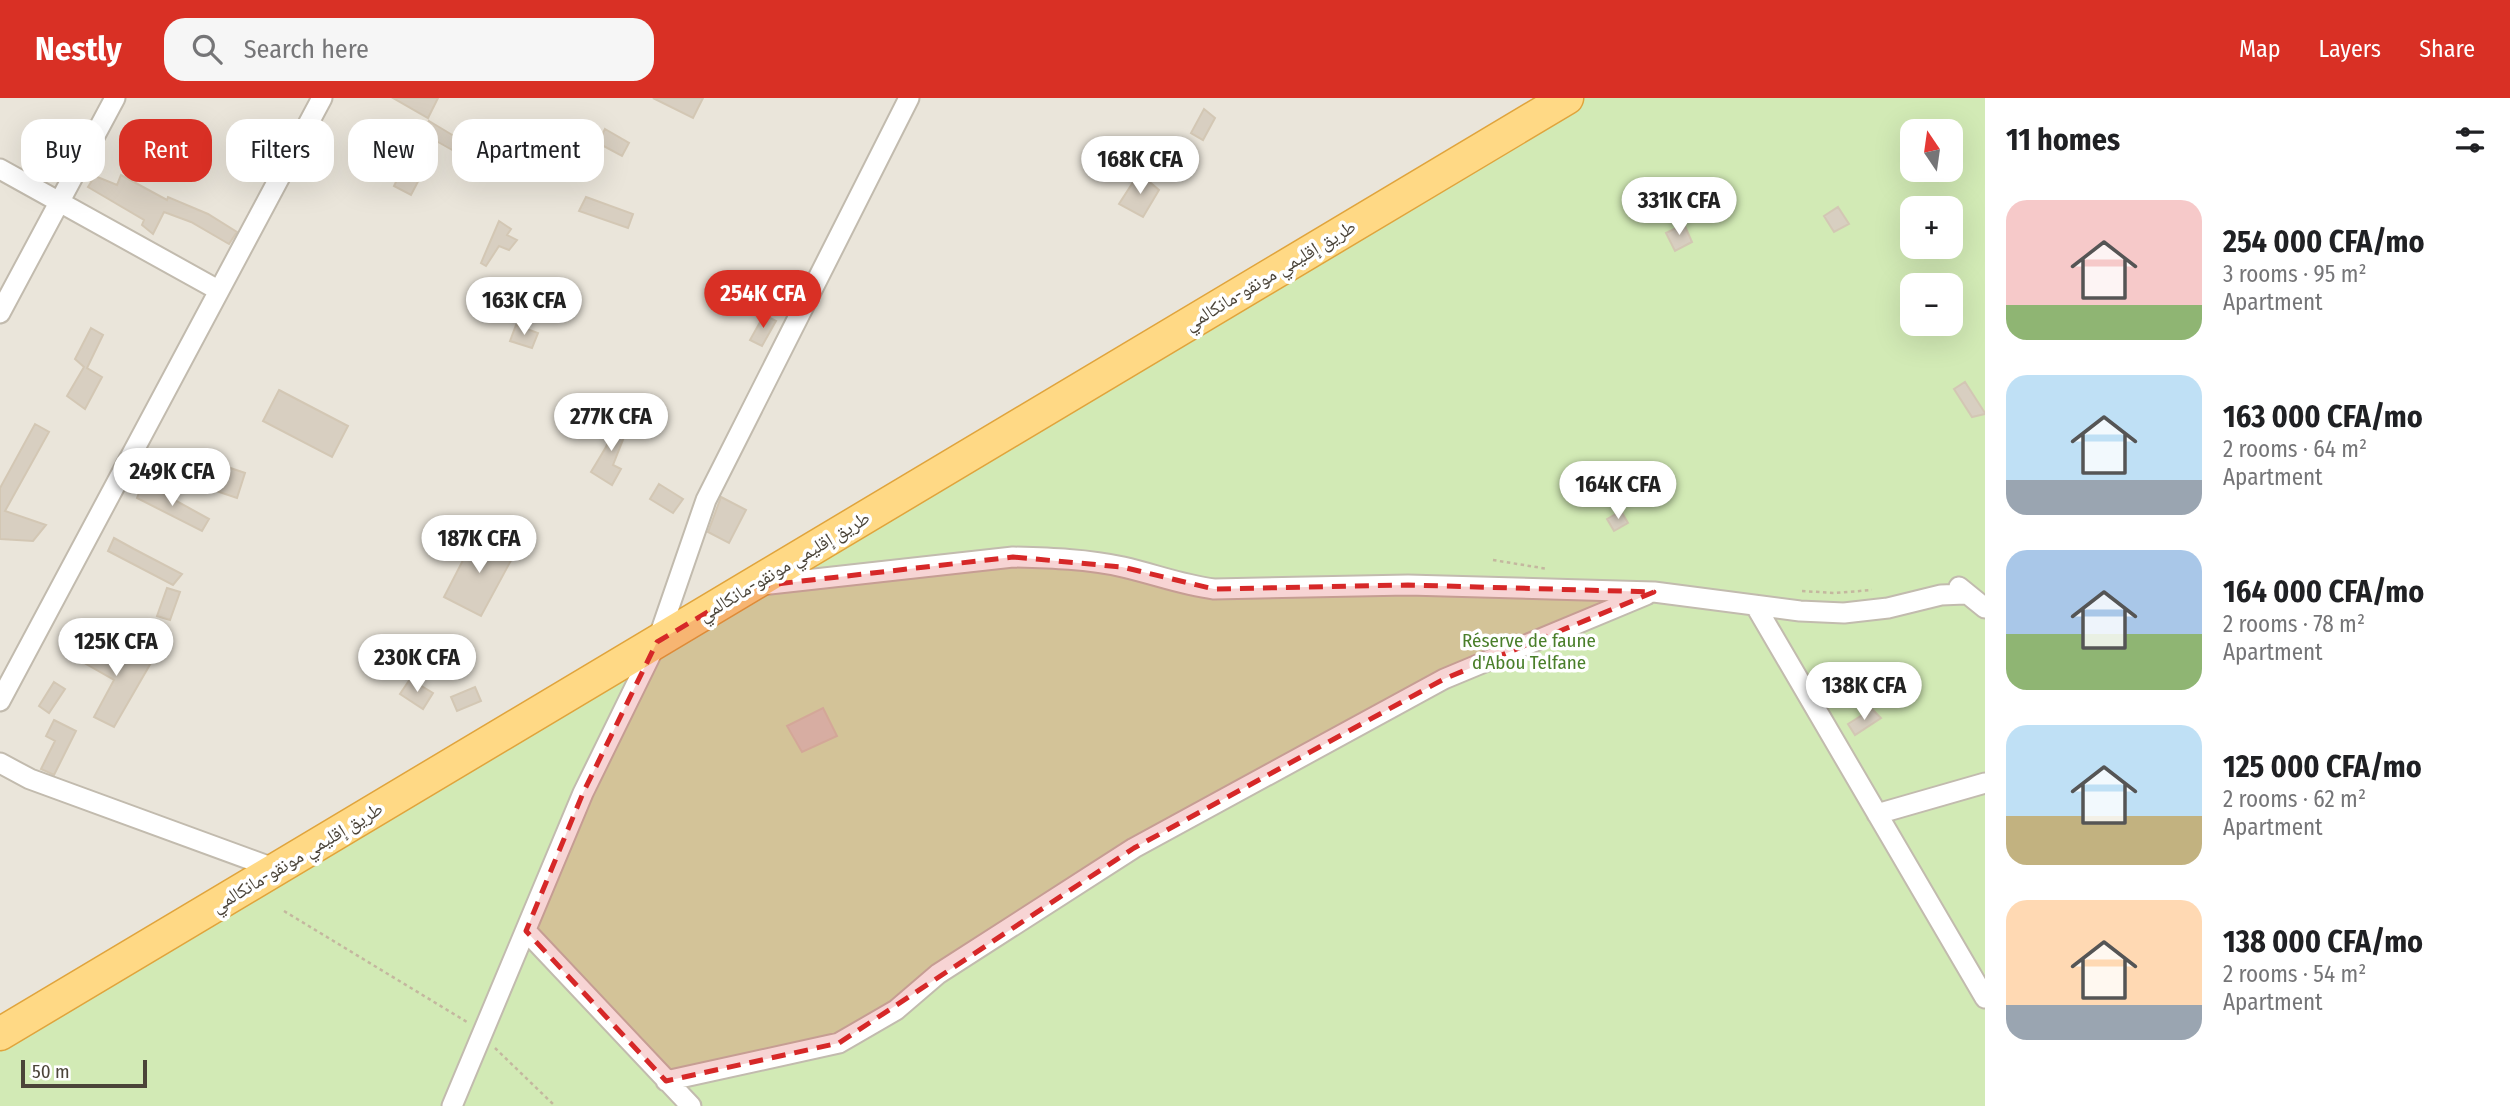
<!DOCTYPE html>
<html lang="en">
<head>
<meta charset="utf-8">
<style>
	:root { --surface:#fff; --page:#f6f6f6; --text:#202124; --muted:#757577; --accent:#d93025 }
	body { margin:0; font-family:"Fira Sans Condensed","Noto Naskh Arabic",sans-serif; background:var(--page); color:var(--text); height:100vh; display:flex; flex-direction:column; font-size:26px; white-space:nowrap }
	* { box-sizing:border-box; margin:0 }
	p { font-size:23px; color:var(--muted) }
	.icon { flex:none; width:38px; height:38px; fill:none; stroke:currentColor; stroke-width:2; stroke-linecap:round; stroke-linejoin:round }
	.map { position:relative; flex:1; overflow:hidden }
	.sheet { display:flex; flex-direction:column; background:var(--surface); width:525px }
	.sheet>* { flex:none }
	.guide { position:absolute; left:21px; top:21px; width:665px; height:63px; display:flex; gap:14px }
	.needle { width:46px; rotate:347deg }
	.tools { position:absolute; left:1900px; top:21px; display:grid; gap:14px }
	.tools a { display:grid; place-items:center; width:63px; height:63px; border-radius:14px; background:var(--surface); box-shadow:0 7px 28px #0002; font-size:35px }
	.scale { position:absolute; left:21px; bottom:18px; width:126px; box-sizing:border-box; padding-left:7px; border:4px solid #4b4439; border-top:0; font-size:19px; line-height:24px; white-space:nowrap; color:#4b4439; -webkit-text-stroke:5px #fff; paint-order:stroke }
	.price { position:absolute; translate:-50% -60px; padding:0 16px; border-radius:24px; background:#fff; color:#222; font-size:23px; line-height:46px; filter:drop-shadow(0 2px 4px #0008) }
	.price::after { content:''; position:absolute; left:50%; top:42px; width:21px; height:16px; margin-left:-10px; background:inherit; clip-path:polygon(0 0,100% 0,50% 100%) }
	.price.current { background:var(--accent); color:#fff }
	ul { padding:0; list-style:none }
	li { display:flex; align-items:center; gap:21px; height:175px; padding:0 21px }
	li span { display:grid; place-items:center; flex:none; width:196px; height:140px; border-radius:21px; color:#555 }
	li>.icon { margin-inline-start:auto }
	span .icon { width:84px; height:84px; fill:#fffc; stroke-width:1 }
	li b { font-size:30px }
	h2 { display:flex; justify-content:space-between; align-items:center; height:84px; padding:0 21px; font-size:30px }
	.tag { padding:0 24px; border-radius:21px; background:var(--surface); box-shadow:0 7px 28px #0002; font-size:24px; line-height:63px }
	.tag.current { background:var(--accent); color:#fff }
	header { display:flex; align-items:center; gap:42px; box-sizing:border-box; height:98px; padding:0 35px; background:var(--accent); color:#fff }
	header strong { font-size:33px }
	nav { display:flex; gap:38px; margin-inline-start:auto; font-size:24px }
	.search { width:490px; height:63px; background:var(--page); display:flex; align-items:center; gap:18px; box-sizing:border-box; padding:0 24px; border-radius:21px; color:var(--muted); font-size:26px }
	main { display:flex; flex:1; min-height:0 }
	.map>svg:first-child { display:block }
	.residential { fill:#eae5da; fill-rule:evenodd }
	.green { fill:#d2eab5; fill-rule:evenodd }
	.building { fill:#d8cfc1; stroke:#d3c7b4; stroke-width:2 }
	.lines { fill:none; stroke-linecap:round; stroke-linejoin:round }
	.minor-casing { stroke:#c2bbae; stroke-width:23 }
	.trunk-casing { stroke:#e0a43c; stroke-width:35 }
	.path { stroke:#c4b79f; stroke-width:2.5; stroke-dasharray:3.5 3.5; stroke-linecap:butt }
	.minor { stroke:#fff; stroke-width:19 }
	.trunk { stroke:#ffd985; stroke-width:32 }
	.marked { fill:#d62828; fill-opacity:0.2; stroke:#d62828; stroke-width:5; stroke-dasharray:14 9; stroke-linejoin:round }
	.labels { text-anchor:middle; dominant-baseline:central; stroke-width:7; stroke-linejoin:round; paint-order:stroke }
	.street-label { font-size:19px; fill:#4b4439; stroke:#fff }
	.park-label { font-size:19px; fill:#4a7f2a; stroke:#fff }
</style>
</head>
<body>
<header>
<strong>Nestly</strong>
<div class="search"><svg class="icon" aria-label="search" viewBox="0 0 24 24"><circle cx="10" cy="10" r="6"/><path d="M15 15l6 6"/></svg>Search here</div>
<nav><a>Map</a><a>Layers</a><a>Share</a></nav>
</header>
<main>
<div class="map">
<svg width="1985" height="1008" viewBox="0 0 1985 1008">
	<rect width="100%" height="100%" fill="#f6f3ec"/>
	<path class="residential" d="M0,0h1985v1008h-1985zM1913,33h38v39h-38zM1913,110h38v39h-38zM1913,187h38v39h-38z"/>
	<path class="green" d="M1567,0h418v1008h-1985v-72zM1913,33h38v39h-38zM1913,110h38v39h-38zM1913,187h38v39h-38z"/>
	<path class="building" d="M393,0h45l-10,20z
		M653,0h50l-10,20z
		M1204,11l11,9 -12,22 -12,-7z
		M189,22l17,9 -18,32 -15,-9 5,-8 -3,-1z
		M429,23l40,24 -6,11 -41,-23z
		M605,31l24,14 -7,13 -24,-13z
		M405,65l18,9 -12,23 -17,-9z
		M1139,75l20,17 -16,27 -24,-13z
		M121,77l46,25 1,-3 40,17 29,18 -8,12 -38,-22 -27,-10 -11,22 -11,-9 2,-5 -56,-33 7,-11 22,9z
		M586,99l47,17 -5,14 -49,-17z
		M1838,109l11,17 -15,8 -10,-16z
		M499,123l12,8 -4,6 10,5 -8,10 -10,-4 -13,20 -5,-3z
		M1684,126l8,18 -17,9 -9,-18z
		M764,217l12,6 -14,25 -12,-6z
		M516,227l22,8 -6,15 -22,-7z
		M91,230l12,7 -16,33 15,9 -17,32 -18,-13 17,-29 -9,-8z
		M1965,284l20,31v1l-13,3 -18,-28z
		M279,292l69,36 -16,31 -69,-36z
		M617,320l13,4 -17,43 8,4 -9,16 -21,-13 15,-25z
		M35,326l14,8 -44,79 41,14 -13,16 -33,-2v-51z
		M204,361l41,14 -8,25 -42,-14z
		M659,386l24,15 -10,14 -23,-14z
		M142,387l20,8 47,26 -7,12 -65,-33z
		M721,399l25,13 -17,33 -21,-11z
		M1621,413l7,12 -14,8 -7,-12z
		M477,435l38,20 -34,63 -37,-19z
		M114,440l20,11 48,25 -9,11 -65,-34z
		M167,490l13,4 -10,28 -13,-4z
		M92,541l34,20 6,-10 20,12 -38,66 -20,-10 20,-37 -35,-20z
		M410,581l23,14 -10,16 -23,-15z
		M54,584l11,7 -16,24 -10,-7z
		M475,589l6,14 -24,10 -6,-14z
		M823,610l14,28 -35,16 -15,-26z
		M1872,611l9,9 -26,17 -7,-11z
		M54,622l22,11 -22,44 -13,-6 14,-28 -9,-5z"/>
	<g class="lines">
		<defs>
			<path id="minor" d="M0,71l218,121
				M0,215l115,-215
				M761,487l252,-28c37,1 75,2 110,10 31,7 59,18 91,22l194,-4 246,7 146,19 44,2 44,-5 53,-13 24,-1 -6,-7
				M1959,489l26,21
				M1755,507l230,393
				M0,603l322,-603
				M0,665l30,16 246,90
				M1877,716l108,-31
				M526,833l165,175
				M666,983l173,-38 57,-33 42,-36 196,-126 310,-169 202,-84
				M452,1008l131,-313 74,-151 49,-142 203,-402"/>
			<path id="trunk" d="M0,936l1567,-936"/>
		</defs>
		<use href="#minor" class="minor-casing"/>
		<use href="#trunk" class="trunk-casing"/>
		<path class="path" d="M1493,462l55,9
			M1802,493l33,2 37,-3
			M284,813l183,111
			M495,950l60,58"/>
		<use href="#minor" class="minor"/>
		<use href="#trunk" class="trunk"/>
	</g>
	<path class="marked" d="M1013,459l109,10 92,22 194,-4 246,7 -210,87 -310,169 -295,195 -173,38 -140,-150 57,-138 74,-151 93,-55z"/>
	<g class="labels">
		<g class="street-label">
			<text transform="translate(1270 177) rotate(-31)">طريق إقليمي مونقو-مانكالمي</text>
			<text transform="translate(784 468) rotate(-31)">طريق إقليمي مونقو-مانكالمي</text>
			<text transform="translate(297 759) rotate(-31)">طريق إقليمي مونقو-مانكالمي</text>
		</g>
		<g class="park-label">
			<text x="1529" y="542">Réserve de faune<tspan x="1529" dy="22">d'Abou Telfane</tspan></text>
		</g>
	</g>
</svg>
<div class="tools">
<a><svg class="needle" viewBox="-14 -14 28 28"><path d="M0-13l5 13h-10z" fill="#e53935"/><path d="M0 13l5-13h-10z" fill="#757577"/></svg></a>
<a>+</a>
<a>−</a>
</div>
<div class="scale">50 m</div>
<b class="price" style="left:1140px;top:98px">168K CFA</b>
<b class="price" style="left:1679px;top:139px">331K CFA</b>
<b class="price current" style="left:763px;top:232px">254K CFA</b>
<b class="price" style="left:524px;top:239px">163K CFA</b>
<b class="price" style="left:611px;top:355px">277K CFA</b>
<b class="price" style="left:172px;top:410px">249K CFA</b>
<b class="price" style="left:1618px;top:423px">164K CFA</b>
<b class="price" style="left:479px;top:477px">187K CFA</b>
<b class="price" style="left:116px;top:580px">125K CFA</b>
<b class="price" style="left:417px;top:596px">230K CFA</b>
<b class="price" style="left:1864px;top:624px">138K CFA</b>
<div class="guide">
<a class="tag">Buy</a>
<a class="tag current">Rent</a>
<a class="tag">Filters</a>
<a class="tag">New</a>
<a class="tag">Apartment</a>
</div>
</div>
<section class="sheet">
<h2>11 homes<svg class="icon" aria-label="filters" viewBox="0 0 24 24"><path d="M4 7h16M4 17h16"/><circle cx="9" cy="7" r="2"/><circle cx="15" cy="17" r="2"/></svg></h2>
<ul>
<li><span style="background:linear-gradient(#f6c9c9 75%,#8fb573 0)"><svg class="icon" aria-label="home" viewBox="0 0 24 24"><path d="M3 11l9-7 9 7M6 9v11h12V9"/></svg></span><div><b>254 000 CFA/mo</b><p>3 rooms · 95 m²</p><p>Apartment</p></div></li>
<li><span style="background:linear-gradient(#bfe0f5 75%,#9aa5b1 0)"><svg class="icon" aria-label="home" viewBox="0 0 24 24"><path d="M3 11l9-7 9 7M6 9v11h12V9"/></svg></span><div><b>163 000 CFA/mo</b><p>2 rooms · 64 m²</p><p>Apartment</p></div></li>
<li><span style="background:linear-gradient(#a9c7e8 60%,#8fb573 0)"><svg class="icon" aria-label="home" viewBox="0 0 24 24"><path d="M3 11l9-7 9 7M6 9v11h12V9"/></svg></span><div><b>164 000 CFA/mo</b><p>2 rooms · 78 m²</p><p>Apartment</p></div></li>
<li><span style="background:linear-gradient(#bfe0f5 65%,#c2b280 0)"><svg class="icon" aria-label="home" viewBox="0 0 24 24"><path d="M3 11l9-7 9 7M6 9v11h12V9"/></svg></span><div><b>125 000 CFA/mo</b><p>2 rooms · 62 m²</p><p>Apartment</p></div></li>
<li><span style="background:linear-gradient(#ffd9b3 75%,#9aa5b1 0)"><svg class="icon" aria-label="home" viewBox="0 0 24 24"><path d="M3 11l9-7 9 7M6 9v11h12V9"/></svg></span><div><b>138 000 CFA/mo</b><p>2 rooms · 54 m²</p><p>Apartment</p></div></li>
</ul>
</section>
</main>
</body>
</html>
